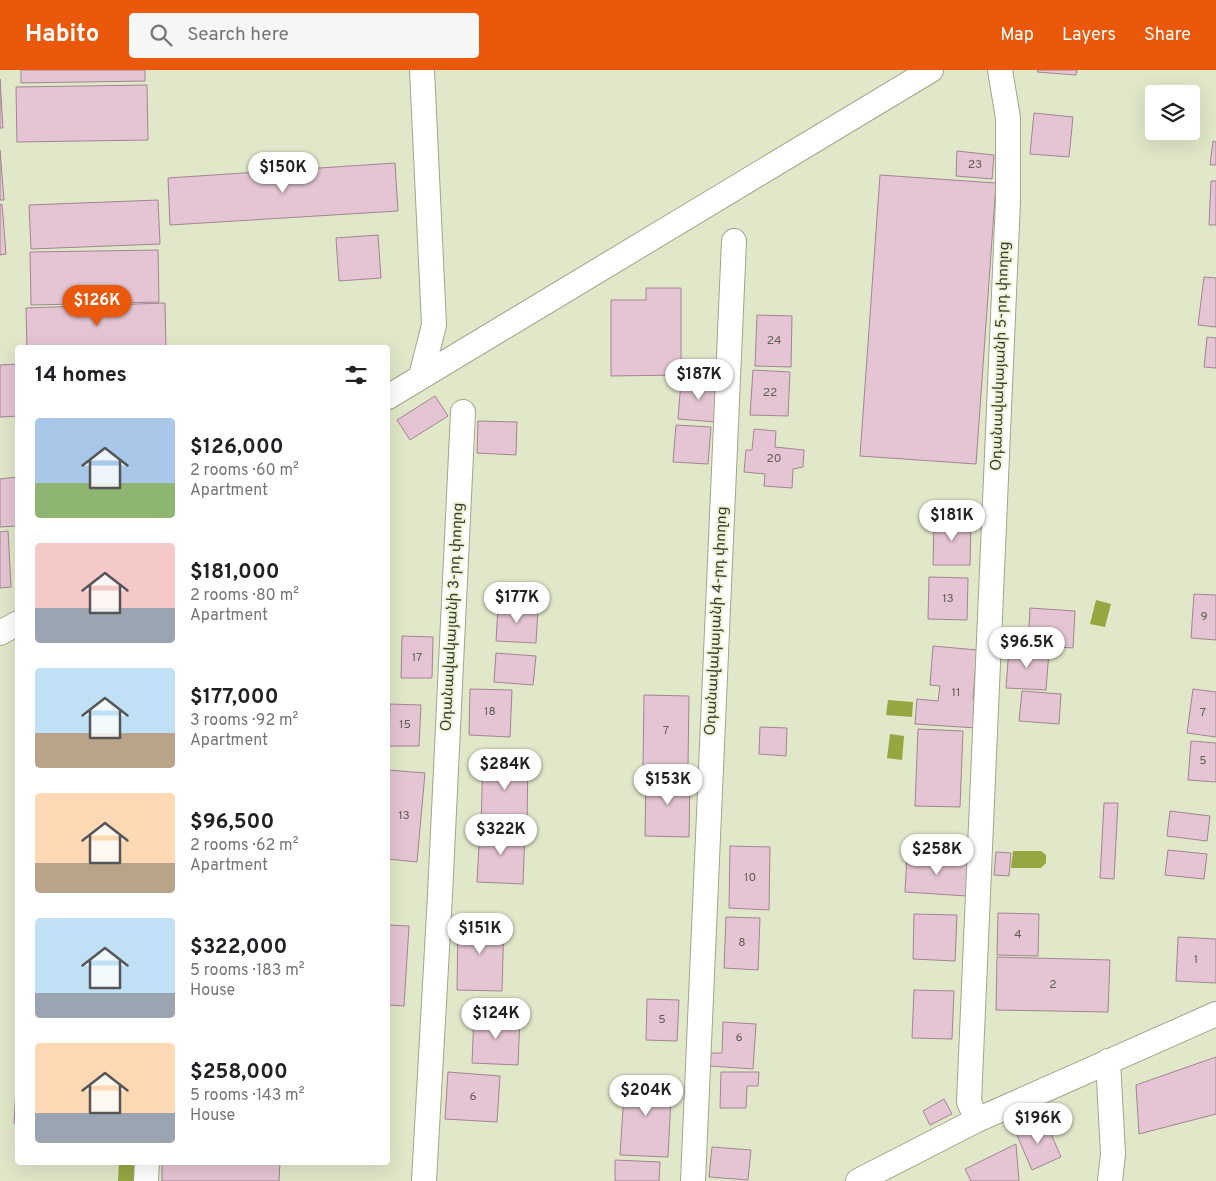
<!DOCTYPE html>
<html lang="en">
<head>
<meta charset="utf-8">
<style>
	:root { --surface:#fff; --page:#f6f6f6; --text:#202124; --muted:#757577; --accent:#ea580c }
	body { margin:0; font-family:Overpass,"Noto Sans Armenian",sans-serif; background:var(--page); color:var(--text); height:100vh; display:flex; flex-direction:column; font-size:19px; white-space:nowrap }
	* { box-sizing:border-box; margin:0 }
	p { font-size:16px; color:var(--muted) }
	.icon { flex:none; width:28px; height:28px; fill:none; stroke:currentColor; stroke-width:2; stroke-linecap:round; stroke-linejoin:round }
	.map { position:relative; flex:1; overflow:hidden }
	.sheet { position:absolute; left:15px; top:275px; width:375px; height:820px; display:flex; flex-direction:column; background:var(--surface); border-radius:5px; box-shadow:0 5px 20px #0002 }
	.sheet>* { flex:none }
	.fabs { position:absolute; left:1145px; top:15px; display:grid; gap:10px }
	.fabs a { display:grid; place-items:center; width:55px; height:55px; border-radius:5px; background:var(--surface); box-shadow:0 5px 20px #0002; font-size:25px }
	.price { position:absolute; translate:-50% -42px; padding:0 11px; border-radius:18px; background:#fff; color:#222; font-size:16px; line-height:32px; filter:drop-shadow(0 1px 2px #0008) }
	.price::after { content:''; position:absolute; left:50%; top:30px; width:15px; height:11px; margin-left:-8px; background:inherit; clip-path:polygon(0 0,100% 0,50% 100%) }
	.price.current { background:var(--accent); color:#fff }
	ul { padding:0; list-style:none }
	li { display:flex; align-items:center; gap:15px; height:125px; padding:0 20px }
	li span { display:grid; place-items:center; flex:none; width:140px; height:100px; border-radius:5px; color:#555 }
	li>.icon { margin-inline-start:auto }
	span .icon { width:60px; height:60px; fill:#fffc; stroke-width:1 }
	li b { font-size:21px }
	h2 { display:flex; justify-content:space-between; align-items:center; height:60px; padding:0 20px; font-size:21px }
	header { display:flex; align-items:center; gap:30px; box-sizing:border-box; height:70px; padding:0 25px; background:var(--accent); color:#fff }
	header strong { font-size:24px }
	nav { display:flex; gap:28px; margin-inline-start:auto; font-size:18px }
	.search { width:350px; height:45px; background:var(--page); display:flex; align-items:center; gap:12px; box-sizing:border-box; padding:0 18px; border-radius:5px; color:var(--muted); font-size:19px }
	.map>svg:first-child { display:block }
	.water { fill:#96a741 }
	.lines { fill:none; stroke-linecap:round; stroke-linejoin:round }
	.canal { stroke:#96a741; stroke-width:24 }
	.building { fill:#e5c5d3; stroke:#a28492 }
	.minor-casing { stroke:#a0a68a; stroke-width:26 }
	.minor { stroke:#fff; stroke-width:24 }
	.labels { text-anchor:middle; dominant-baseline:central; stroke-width:4; stroke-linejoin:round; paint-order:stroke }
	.number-label { font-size:12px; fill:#635e58 }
	.street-label { font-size:15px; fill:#383b2f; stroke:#eef5d6 }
</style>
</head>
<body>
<header>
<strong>Habito</strong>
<div class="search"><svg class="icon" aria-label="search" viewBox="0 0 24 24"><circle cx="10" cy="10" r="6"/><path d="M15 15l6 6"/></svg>Search here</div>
<nav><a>Map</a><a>Layers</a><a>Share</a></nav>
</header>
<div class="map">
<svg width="1216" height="1111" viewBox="0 0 1216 1111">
	<rect width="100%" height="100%" fill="#e1e8c9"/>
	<path class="water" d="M1096,530l15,4 -6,23 -15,-3z
		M888,630l25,2 -1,15 -26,-2z
		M890,664l14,2 -2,24 -15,-2z
		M1013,781h28l5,4v8l-5,5h-30z"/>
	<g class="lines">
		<path class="canal" d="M130,1111l1,-19"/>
	</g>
	<path class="building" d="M21,0h124v11l-124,2z
		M1038,0h39l-1,5 -39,-3z
		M0,9l3,49h-3z
		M147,15l1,55 -131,2 -1,-55z
		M1034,43l39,4 -4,40 -39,-3z
		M1213,71l3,1v23h-6z
		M0,80l4,50h-4z
		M957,81l37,4 -2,24 -36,-3z
		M395,93l3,48 -228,14 -2,-47z
		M880,105l116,8 -20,281 -116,-8z
		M1211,111h5v44h-7z
		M158,130l2,44 -129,5 -2,-44z
		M2,134l4,50 -6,1v-50z
		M378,165l3,43 -42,3 -3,-43z
		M158,180l1,52 -128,3 -1,-53z
		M1204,207l12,1v49l-18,-2z
		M646,218h35v87l-70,1v-76h35z
		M165,233l1,45h-139l-1,-40z
		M757,245l35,1 -1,51 -36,-1z
		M1207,267l9,1v30l-12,-1z
		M18,294v52l-18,1v-52z
		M753,300l37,2 -2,44 -38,-1z
		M681,311l38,2 -3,39 -38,-3z
		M435,326l13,20 -38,24 -13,-20z
		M478,351l39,1 -1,33 -39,-2z
		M676,355l35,2 -3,37 -35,-2z
		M754,359l22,2 -1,16 29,3 -1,17 -10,2 -1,19 -28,-2 1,-12 -21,-2 2,-22h6z
		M18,407v82l-2,-33 -16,1v-48z
		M934,449h37l-1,46h-37z
		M8,461l3,56 -11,1v-56z
		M929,507l39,1 -1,42 -39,-1z
		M1194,524l22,1v45l-25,-2z
		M498,536l40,2 -2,35 -40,-2z
		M1030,538l45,3 -2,37 -45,-3z
		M402,566l31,1 -1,41h-31z
		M933,576l44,4 -4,50h5l-2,28 -61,-4 2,-25 21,2 2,-15 -10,-1z
		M1009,578l40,3 -3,39 -40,-2z
		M496,583l40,3 -3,29 -39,-3z
		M470,619l42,1 -2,47 -41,-2z
		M1193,619l23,3v45l-29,-4z
		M1022,621l39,3 -2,30 -40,-3z
		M644,625l45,1 -1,71 -45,-1z
		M390,634l31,1 -2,41h-30z
		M760,657l27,1 -1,28 -27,-2z
		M918,659l45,2 -3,76 -45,-1z
		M1191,671l25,2v39l-28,-2z
		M483,685l45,1 -1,70h-46z
		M388,700l37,3 -8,89 -29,-3z
		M646,704l44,1 -1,62 -44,-1z
		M1104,733h14l-4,76 -14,-1z
		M1170,741l40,5 -3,25 -40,-5z
		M480,757l45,2 -2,55 -46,-2z
		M730,776l40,1 -1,63 -40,-2z
		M1168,780l39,4 -3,25 -39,-4z
		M996,782l15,1 -2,23 -15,-1z
		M907,785l62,4 -2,37 -62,-4z
		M998,843l41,1 -1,42 -41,-1z
		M914,844l43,1 -2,46 -42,-2z
		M726,847l34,1 -2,52 -34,-2z
		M458,850h46l-2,71 -45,-1z
		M388,855l21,1 -5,80 -16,-1z
		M1178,867l38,2v44l-40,-2z
		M997,887l113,3 -2,52 -112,-2z
		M914,920l40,1 -2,48 -40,-1z
		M647,929l32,1 -2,41 -31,-1z
		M474,945l46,2 -2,48 -46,-2z
		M723,952l33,2 -3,45 -43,-3 1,-13h11z
		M1216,987v57l-77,20 -3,-49z
		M448,1002l52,4 -3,46 -52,-3z
		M721,1002h38l-1,14h-11l-1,22h-26z
		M625,1007l47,2 -4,78 -48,-2z
		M16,1018h2v35h-4z
		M944,1029l8,15 -22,11 -7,-14z
		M1045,1050l16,37 -29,13 -16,-37z
		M1016,1074l3,37h-48l-6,-12z
		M712,1077l39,3 -3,30 -39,-3z
		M615,1090l45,2 -1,19h-44z
		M162,1092h118l-1,19h-117z"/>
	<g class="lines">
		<defs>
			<path id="minor" d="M421,306l13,-51 -12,-255
				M388,327l543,-327
				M0,563l18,-10
				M1108,991l5,93 -3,27
				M977,1050l-8,-18 39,-901v-83l-8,-48
				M146,1111l1,-19
				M424,1111l16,-286 23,-483
				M693,1111l41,-940
				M858,1111l119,-61 239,-106"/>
		</defs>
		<use href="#minor" class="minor-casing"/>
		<use href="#minor" class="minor"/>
	</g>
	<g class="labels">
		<g class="number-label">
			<text x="975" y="95">23</text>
			<text x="774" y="271">24</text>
			<text x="770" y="323">22</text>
			<text x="774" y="389">20</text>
			<text x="948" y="529">13</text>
			<text x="1204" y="547">9</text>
			<text x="417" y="588">17</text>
			<text x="956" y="623">11</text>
			<text x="490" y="642">18</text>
			<text x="1203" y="643">7</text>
			<text x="405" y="655">15</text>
			<text x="666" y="661">7</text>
			<text x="1203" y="691">5</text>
			<text x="404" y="746">13</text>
			<text x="750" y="808">10</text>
			<text x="1018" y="865">4</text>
			<text x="742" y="873">8</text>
			<text x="1196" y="890">1</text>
			<text x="1053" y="915">2</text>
			<text x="662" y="950">5</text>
			<text x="739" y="968">6</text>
			<text x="473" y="1027">6</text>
		</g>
		<g class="street-label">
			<text transform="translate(1001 286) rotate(-88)">Օդանավակայանի 5-րդ փողոց</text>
			<text transform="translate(453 547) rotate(-87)">Օդանավակայանի 3-րդ փողոց</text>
			<text transform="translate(717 551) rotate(-87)">Օդանավակայանի 4-րդ փողոց</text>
		</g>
	</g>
</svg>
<div class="fabs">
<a><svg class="icon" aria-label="layers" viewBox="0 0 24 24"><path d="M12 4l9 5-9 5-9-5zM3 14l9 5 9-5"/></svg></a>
</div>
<b class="price" style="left:283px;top:124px">$150K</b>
<b class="price current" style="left:97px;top:257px">$126K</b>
<b class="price" style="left:699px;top:331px">$187K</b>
<b class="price" style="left:952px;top:472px">$181K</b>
<b class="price" style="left:517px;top:554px">$177K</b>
<b class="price" style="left:1027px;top:599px">$96.5K</b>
<b class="price" style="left:505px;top:721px">$284K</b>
<b class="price" style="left:668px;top:736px">$153K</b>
<b class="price" style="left:501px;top:786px">$322K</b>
<b class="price" style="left:937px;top:806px">$258K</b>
<b class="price" style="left:480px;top:885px">$151K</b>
<b class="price" style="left:496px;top:970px">$124K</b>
<b class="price" style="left:646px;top:1047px">$204K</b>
<b class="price" style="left:1038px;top:1075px">$196K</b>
<section class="sheet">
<h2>14 homes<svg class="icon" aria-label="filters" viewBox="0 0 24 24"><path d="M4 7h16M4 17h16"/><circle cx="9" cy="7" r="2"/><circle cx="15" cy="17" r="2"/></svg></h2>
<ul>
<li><span style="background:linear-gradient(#a9c7e8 65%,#8fb573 0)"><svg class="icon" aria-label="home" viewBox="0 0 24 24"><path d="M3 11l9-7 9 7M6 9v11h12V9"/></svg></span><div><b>$126,000</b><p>2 rooms · 60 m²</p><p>Apartment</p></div></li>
<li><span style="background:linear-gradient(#f6c9c9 65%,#9aa5b1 0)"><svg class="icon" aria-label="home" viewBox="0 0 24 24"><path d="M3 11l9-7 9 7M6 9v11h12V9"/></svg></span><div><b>$181,000</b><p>2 rooms · 80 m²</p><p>Apartment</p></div></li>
<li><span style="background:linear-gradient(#bfe0f5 65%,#b9a48a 0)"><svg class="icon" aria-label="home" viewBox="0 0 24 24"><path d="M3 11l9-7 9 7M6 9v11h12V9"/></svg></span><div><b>$177,000</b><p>3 rooms · 92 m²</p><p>Apartment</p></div></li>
<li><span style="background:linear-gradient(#ffd9b3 70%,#b9a48a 0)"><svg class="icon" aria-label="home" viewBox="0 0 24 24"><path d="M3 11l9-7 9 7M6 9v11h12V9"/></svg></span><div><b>$96,500</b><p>2 rooms · 62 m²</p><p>Apartment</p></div></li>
<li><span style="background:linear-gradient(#bfe0f5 75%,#9aa5b1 0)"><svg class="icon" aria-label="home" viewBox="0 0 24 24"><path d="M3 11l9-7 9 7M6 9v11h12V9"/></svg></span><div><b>$322,000</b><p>5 rooms · 183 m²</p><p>House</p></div></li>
<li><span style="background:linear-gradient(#ffd9b3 70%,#9aa5b1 0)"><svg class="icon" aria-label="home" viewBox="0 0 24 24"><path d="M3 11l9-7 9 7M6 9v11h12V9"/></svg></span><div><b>$258,000</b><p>5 rooms · 143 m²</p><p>House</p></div></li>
</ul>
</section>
</div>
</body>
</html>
